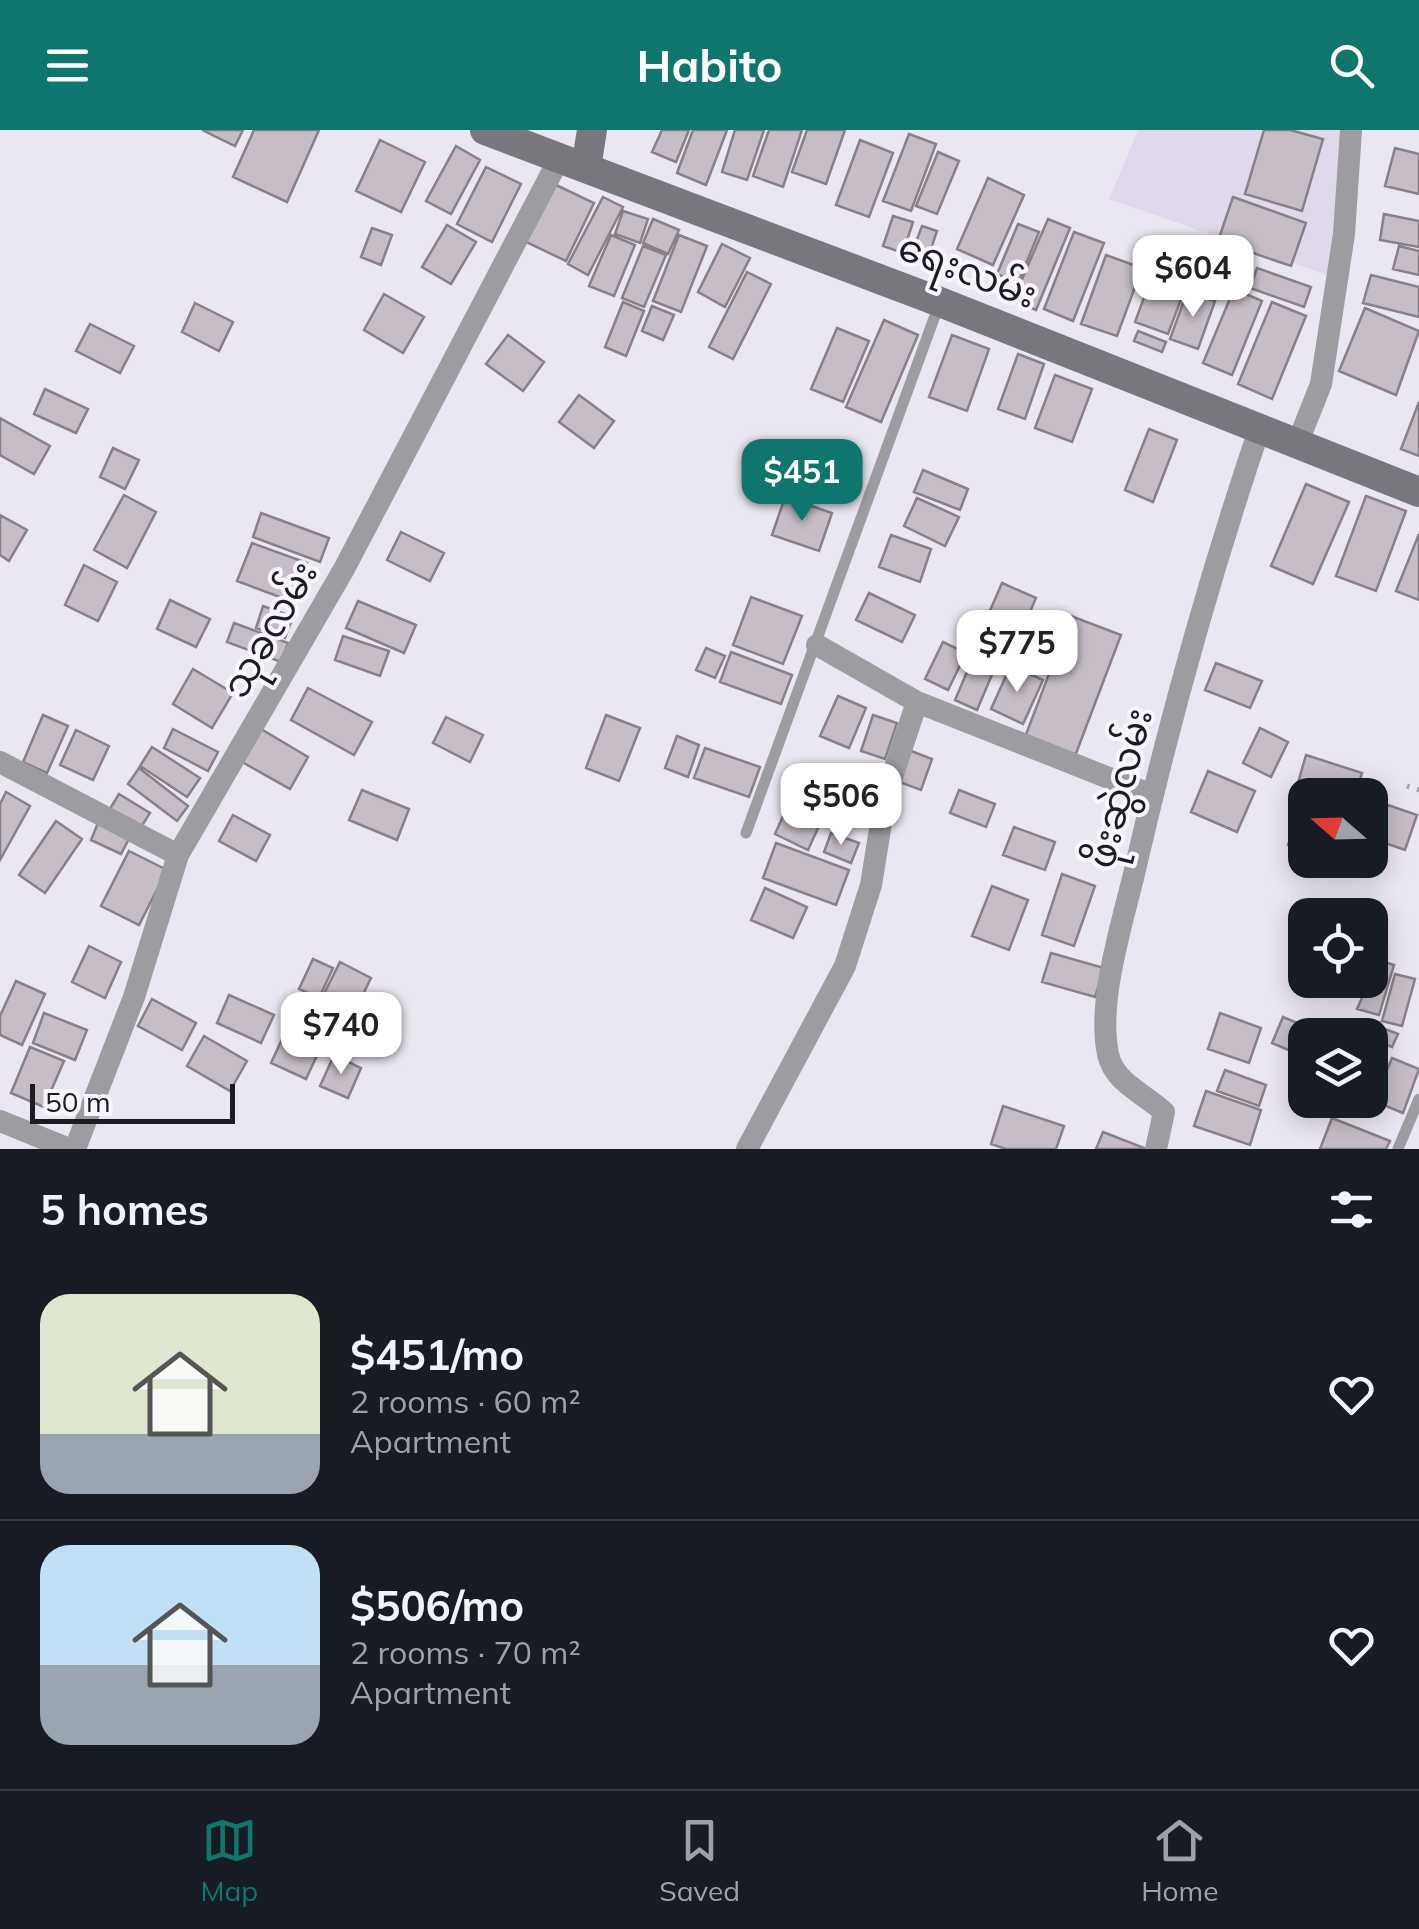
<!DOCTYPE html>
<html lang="en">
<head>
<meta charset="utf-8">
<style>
	:root { --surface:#171b24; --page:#20242c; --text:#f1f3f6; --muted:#9ea1a6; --line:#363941; --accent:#0f766e }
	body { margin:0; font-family:Mulish,"Noto Sans Myanmar",sans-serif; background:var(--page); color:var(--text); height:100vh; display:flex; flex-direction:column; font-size:38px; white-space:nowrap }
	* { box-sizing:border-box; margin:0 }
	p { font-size:32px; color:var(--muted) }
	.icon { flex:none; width:55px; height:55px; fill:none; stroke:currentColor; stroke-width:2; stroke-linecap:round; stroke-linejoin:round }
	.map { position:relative; height:1019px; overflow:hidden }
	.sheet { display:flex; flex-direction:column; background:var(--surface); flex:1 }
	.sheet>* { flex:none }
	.needle { width:65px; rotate:290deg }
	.controls { position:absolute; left:1288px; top:648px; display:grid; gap:20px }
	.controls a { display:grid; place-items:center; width:100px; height:100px; border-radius:20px; background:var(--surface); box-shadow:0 5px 25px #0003; font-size:50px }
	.scale { position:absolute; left:30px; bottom:25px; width:205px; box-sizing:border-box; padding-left:10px; border:5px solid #1d1c20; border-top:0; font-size:28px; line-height:35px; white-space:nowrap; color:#1d1c20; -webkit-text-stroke:8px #f8f5fe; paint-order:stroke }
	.price { position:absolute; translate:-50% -85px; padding:0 22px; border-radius:20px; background:#fff; color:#222; font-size:32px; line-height:65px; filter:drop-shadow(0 2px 5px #0008) }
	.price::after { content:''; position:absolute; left:50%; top:60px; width:30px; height:22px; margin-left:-15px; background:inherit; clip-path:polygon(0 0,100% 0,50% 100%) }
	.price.active { background:var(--accent); color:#fff }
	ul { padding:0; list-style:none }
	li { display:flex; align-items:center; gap:30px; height:250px; padding:0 40px }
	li+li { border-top:2px solid var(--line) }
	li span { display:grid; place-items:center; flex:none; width:280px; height:200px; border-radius:30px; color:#555 }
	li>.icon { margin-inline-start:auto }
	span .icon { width:120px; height:120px; fill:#fffc; stroke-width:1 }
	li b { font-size:42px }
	h2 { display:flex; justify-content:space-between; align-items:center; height:120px; padding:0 40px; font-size:42px }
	header { display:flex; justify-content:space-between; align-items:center; height:130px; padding:0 40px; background:var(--accent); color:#fff; font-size:45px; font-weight:700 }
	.menu { display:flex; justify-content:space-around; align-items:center; height:140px; border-top:2px solid var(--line); background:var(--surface); font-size:28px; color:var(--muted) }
	.menu a { display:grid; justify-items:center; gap:5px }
	.menu .active { color:var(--accent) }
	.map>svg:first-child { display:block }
	.built { fill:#e0d9eb }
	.building { fill:#c6bdc6; stroke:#888088; stroke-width:2.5 }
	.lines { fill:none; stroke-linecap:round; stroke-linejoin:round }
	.path { stroke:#a3a0a9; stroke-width:5; stroke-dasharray:2.5 8; stroke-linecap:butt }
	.lane { stroke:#9c9ca1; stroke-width:11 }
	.street { stroke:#9c9ca1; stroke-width:22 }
	.secondary { stroke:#77777e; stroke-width:30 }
	.labels { text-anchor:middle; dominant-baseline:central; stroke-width:8; stroke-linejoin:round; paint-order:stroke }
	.street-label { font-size:38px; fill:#1d1c20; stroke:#f8f5fe }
</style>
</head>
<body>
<header><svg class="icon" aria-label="menu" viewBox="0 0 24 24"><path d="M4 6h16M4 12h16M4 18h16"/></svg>Habito<svg class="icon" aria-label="search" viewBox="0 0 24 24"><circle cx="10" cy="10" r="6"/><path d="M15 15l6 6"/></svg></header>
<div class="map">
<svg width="1419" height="1019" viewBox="0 0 1419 1019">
	<rect width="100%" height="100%" fill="#ebe7f2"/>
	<path class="built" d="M1138,0h202l-10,146 -221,-77z"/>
	<path class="building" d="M202,0h41l-8,16z
		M254,0h65l-32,72 -54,-25z
		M662,0h27l-13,32 -24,-10z
		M693,0h34l-21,55 -29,-12z
		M735,0h29l-17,50 -25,-8z
		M769,0h33l-19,57 -30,-11z
		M807,0h38l-19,54 -34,-12z
		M1264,0h26l33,9 -21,72 -57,-17z
		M909,4l27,10 -25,67 -28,-10z
		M380,10l45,22 -24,50 -45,-21z
		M860,10l33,13 -24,64 -33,-12z
		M456,16l24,14 -29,54 -25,-13z
		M1395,18l24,6v40l-34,-8z
		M938,22l21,9 -22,53 -21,-8z
		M486,37l35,17 -29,58 -35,-18z
		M988,48l36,17 -31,70 -36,-16z
		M552,53l42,20 -28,58 -42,-20z
		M603,67l20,10 -35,68 -20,-11z
		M1233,67l73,26 -15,43 -73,-25z
		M623,81l25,8 -8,24 -25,-9z
		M1384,84l35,7v26l-39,-7z
		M893,86l20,6 -10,31 -20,-7z
		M653,89l26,11 -11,24 -25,-11z
		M1048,89l22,9 -34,82 -23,-10z
		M1018,94l21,8 -21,51 -21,-9z
		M447,95l29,17 -25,42 -29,-17z
		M922,96l15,5 -10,30 -16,-6z
		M372,98l20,7 -11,30 -20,-8z
		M1074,102l30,11 -31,78 -29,-12z
		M611,105l24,10 -21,51 -25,-10z
		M679,105l28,11 -26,66 -28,-11z
		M722,114l28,14 -25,49 -27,-15z
		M643,116l23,9 -22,52 -22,-9z
		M1399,116l20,5v24l-26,-6z
		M1162,119l33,13 -27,72 -33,-12z
		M1106,125l36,13 -25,68 -36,-12z
		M1257,138l54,19 -7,20 -54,-19z
		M747,142l24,12 -38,75 -24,-12z
		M1371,145l48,12v30l-56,-14z
		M1234,159l28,12 -30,74 -29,-12z
		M1187,162l28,9 -17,48 -28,-10z
		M384,164l40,23 -21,36 -39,-23z
		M623,172l21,9 -18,45 -21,-9z
		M1272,172l34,14 -34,83 -34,-15z
		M195,173l38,19 -14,29 -37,-19z
		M652,176l22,9 -11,25 -21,-9z
		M1365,178l54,23 -23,64 -57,-24z
		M884,190l34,15 -37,87 -35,-15z
		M90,194l44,22 -14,27 -44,-22z
		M837,198l32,13 -26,61 -32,-13z
		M1138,201l28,11 -4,10 -28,-11z
		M508,205l36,27 -21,29 -37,-27z
		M952,205l37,14 -22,62 -38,-14z
		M1018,224l26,10 -19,55 -27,-10z
		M1055,245l37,14 -20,53 -37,-14z
		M45,259l43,20 -12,24 -42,-19z
		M579,265l35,26 -20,27 -35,-26z
		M1419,272v54l-18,-7z
		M0,288l50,28 -16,28 -34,-19z
		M1149,299l28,11 -24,62 -28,-12z
		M113,318l26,12 -14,29 -25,-12z
		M923,340l45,19 -8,21 -46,-18z
		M1306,354l43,18 -36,82 -42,-18z
		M124,365l32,17 -29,56 -33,-18z
		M1366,366l40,15 -30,80 -40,-15z
		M785,367l47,16 -13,38 -47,-16z
		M917,368l42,19 -14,29 -41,-20z
		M261,383l68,25 -9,24 -67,-25z
		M0,385l27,15 -18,31 -9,-6z
		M401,402l43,21 -14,28 -43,-21z
		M1419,404v66l-23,-9z
		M891,405l40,14 -11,33 -41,-15z
		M252,413l55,20 -14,39 -56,-21z
		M84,435l33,17 -19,39 -33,-16z
		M1002,453l34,15 -20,46 -34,-15z
		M869,463l46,22 -13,27 -46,-22z
		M751,467l51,19 -19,48 -50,-19z
		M170,470l40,19 -14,28 -39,-18z
		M358,471l58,24 -12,28 -58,-25z
		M263,476l30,11 -8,21 -29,-10z
		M1071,486l50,19 -49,129 -50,-19z
		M234,493l54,20 -7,19 -54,-20z
		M343,506l46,15 -9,25 -45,-16z
		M943,512l23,11 -18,37 -23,-11z
		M706,518l19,8 -10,22 -19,-8z
		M731,522l61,23 -11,29 -61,-22z
		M972,530l22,10 -17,40 -22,-10z
		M1216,533l46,18 -12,27 -45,-18z
		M1011,535l32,15 -20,44 -32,-15z
		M193,539l40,24 -21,35 -39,-24z
		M308,558l64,34 -18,33 -63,-35z
		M838,566l28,12 -17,40 -29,-12z
		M43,585l25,11 -21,47 -24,-11z
		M606,585l34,13 -21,53 -33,-13z
		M873,585l24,8 -12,36 -24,-8z
		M446,587l37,18 -13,27 -37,-19z
		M1260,598l28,14 -17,35 -28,-14z
		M173,599l45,23 -10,19 -44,-23z
		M261,599l47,28 -18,32 -48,-27z
		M76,600l33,16 -16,34 -33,-15z
		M677,606l22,9 -11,32 -23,-9z
		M152,617l48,31 -13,19 -47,-31z
		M705,618l55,19 -11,30 -55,-19z
		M906,619l26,10 -11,31 -27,-10z
		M1306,625l56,18 -7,22h-19l-38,-12z
		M139,638l49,38 -11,15 -49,-37z
		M1208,641l47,20 -18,41 -46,-20z
		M362,660l47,19 -12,31 -48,-20z
		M959,660l36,14 -9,23 -36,-14z
		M6,662l24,14 -30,54v-56z
		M119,664l31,19 -12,19 -30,-20z
		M1302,675l3,1v45l-17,-6z
		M1388,675l29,10 -12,35 -29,-10z
		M785,682l33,16 -10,22 -33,-16z
		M233,685l37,20 -14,26 -37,-20z
		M100,688l32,15 -11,21 -30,-14z
		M56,691l26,18 -37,54 -26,-18z
		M1014,697l41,15 -10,28 -42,-15z
		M831,703l28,10 -8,20 -27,-11z
		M776,713l73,27 -13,35 -73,-27z
		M129,721l38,19 -28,55 -38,-19z
		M1062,744l33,12 -21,60 -32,-11z
		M992,756l36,14 -19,50 -37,-14z
		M765,758l42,19 -14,31 -42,-18z
		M89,816l32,16 -16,36 -33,-16z
		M1051,823l53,15 -9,29 -53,-15z
		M1373,828l21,7 -15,50 -22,-6 13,-29z
		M313,829l20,9 -14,30 -20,-9z
		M340,832l31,16 -23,47 -32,-15z
		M1395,844l20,5 -13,47 -20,-5z
		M16,851l29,13 -23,51 -22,-10v-19z
		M229,865l45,20 -13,28 -44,-20z
		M152,869l44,24 -14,27 -44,-24z
		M44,883l43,17 -12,30 -42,-17z
		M1220,883l41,15 -12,35 -41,-14z
		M1283,887l43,18h-21v22l-33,-14z
		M1362,890l36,14 -6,13 -35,-15z
		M284,905l35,16 -13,28 -35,-16z
		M204,906l43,25 -17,30 -43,-25z
		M30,917l34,14 -20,46 -33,-14z
		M334,925l27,13 -13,30 -28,-12z
		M1392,928l27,11 -16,44 -29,-12z
		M1225,940l41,15 -7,21 -42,-15z
		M1206,961l55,19 -11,35 -56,-19z
		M1003,976l61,20 -8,23h-50l-15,-5z
		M1332,988l58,23 -4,8h-66z
		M1103,1002l41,16 -1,1h-47z"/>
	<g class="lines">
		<path class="path" d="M1407,656l12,4"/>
		<path class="lane" d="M746,703l194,-531
			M1398,1019l21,-50"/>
		<path class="street" d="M1298,312l23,-58 23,-150 7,-104
			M817,515l100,57 235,93
			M0,632l178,93
			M0,991l69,28
			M75,1019l59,-152 44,-142 166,-286 215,-410
			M747,1019l98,-183 26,-81 14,-87 32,-96
			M1156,1019l8,-37c-20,-19 -50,-29 -56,-58 -11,-52 14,-130 26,-180 35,-152 76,-300 126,-447"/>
		<path class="secondary" d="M485,0l455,172 479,190
			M586,38l6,-38"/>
	</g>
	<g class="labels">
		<g class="street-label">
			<text transform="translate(968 140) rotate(21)">ရေးလမ်း</text>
			<text transform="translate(269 499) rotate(-60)">သုခလမ်း</text>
			<text transform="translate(1119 658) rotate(-76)">ဖိုးဆွဲလမ်း</text>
		</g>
	</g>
</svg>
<div class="controls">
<a><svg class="needle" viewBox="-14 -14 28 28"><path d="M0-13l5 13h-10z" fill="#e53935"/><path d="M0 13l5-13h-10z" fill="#9ea1a6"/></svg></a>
<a><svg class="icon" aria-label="locate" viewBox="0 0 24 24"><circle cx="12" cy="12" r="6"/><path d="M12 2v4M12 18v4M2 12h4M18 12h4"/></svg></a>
<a><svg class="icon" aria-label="layers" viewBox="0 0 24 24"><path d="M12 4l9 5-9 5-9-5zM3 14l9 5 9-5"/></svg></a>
</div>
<div class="scale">50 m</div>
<b class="price" style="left:1193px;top:190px">$604</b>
<b class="price active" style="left:802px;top:394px">$451</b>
<b class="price" style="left:1017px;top:565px">$775</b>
<b class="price" style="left:841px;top:718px">$506</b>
<b class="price" style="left:341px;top:947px">$740</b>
</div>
<section class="sheet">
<h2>5 homes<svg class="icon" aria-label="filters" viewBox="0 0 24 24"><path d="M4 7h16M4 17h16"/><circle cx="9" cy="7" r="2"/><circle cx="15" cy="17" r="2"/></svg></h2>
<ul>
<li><span style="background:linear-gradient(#dfe7d0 70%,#9aa5b1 0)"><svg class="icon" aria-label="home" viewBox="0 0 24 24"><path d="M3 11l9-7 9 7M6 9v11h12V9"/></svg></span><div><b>$451/mo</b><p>2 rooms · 60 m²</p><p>Apartment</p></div><svg class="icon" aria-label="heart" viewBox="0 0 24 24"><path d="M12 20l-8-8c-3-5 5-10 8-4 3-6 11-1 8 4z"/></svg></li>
<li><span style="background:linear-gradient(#bfe0f5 60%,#9aa5b1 0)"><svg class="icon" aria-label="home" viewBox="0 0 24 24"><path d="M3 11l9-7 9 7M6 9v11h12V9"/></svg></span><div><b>$506/mo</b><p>2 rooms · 70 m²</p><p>Apartment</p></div><svg class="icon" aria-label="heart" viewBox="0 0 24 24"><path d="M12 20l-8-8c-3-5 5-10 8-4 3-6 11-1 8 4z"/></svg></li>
</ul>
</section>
<nav class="menu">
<a class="active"><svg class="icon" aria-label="map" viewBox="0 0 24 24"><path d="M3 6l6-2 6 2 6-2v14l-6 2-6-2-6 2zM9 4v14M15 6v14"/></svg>Map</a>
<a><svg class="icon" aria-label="saved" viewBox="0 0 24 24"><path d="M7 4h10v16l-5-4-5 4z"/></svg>Saved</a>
<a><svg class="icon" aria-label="home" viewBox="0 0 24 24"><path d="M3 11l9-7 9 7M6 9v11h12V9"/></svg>Home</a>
</nav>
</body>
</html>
